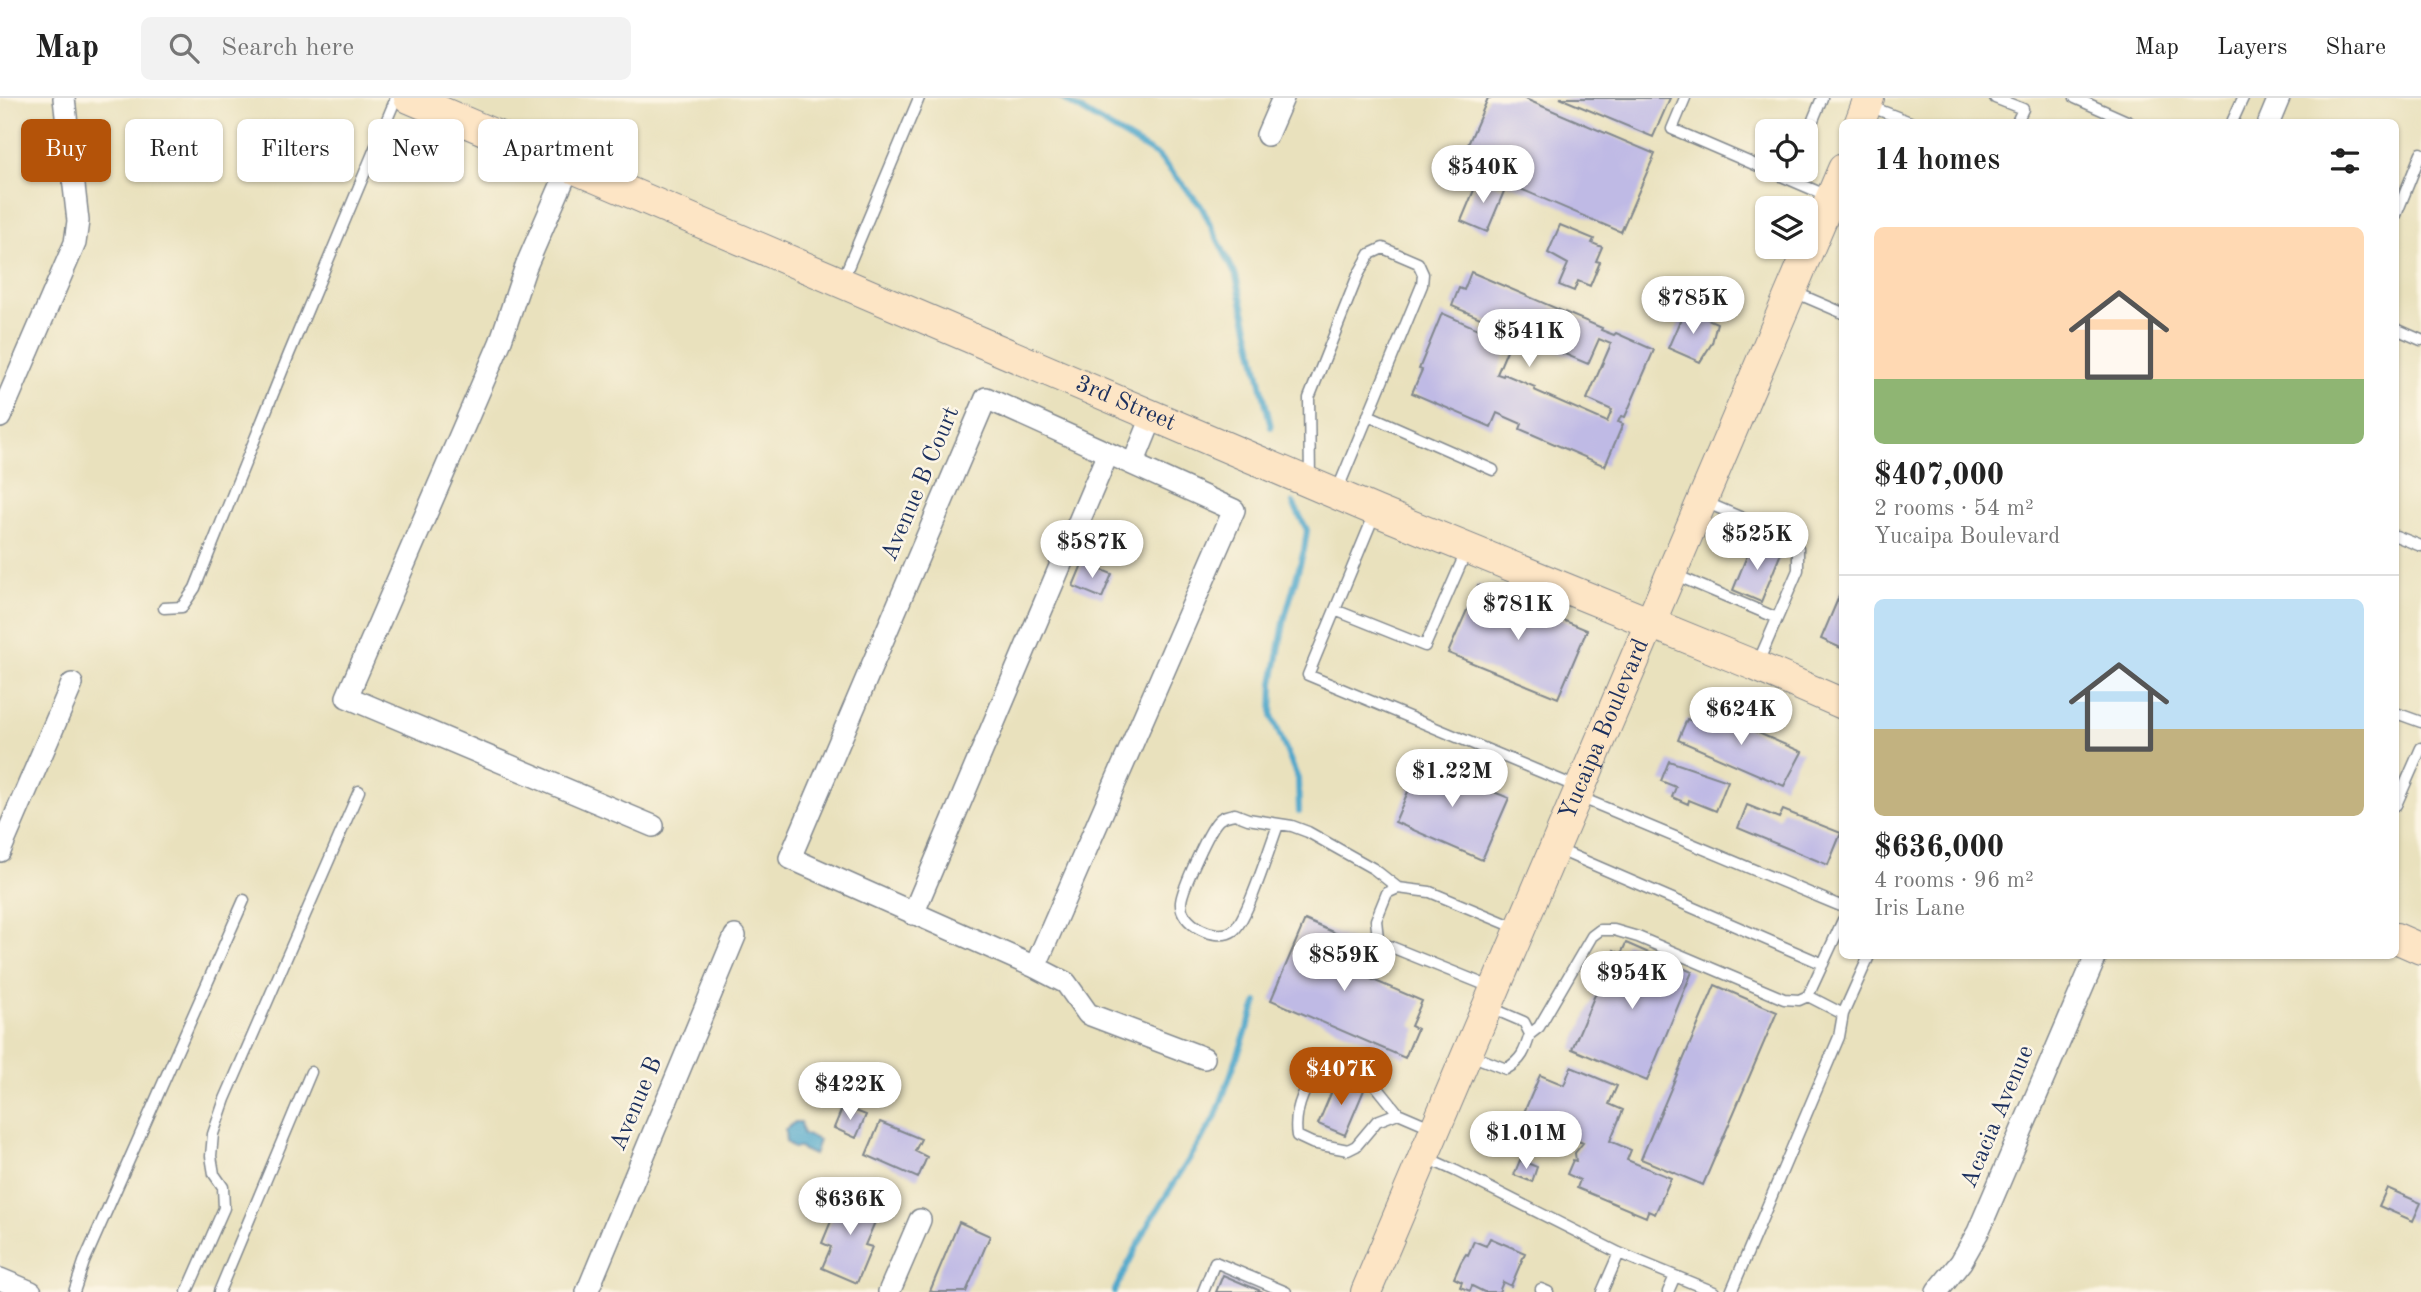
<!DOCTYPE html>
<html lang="en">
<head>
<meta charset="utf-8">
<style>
	:root { --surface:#fff; --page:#f2f2f2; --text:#222; --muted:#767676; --line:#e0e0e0; --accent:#b45309 }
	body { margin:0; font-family:"Old Standard TT",serif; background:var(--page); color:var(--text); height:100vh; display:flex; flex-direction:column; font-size:26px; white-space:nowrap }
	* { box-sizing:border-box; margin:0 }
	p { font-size:23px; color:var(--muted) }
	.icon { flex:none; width:38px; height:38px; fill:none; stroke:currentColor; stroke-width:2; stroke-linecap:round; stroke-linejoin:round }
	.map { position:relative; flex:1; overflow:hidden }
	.drawer { position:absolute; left:1839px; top:21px; width:560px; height:840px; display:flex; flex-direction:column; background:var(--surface); border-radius:10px; box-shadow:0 2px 5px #0004 }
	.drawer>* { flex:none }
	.banner { position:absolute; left:21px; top:21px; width:665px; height:63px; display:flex; gap:14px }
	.buttons { position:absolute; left:1755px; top:21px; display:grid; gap:14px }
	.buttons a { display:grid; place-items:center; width:63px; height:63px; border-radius:10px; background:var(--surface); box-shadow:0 2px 5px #0004; font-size:35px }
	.price { position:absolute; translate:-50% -60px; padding:0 16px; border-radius:24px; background:#fff; color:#222; font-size:23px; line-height:46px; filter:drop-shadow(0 2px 4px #0008) }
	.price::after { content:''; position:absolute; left:50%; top:42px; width:21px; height:16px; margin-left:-10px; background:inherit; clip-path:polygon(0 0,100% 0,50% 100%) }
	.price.on { background:var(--accent); color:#fff }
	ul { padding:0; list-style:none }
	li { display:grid; align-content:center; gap:14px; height:371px; padding:0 35px }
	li+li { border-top:2px solid var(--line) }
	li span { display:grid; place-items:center; height:217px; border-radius:10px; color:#555 }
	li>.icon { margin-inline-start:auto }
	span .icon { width:126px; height:126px; fill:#fffc; stroke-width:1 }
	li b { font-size:30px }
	h2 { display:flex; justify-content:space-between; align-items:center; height:84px; padding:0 35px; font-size:30px }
	.chip { padding:0 24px; border-radius:10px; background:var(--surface); box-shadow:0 2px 5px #0004; font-size:24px; line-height:63px }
	.chip.on { background:var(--accent); color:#fff }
	header { display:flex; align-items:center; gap:42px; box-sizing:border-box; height:98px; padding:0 35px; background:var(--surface); border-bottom:2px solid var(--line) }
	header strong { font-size:33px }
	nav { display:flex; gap:38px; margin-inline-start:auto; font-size:24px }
	.search { width:490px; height:63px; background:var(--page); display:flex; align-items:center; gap:18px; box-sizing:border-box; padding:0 24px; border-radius:10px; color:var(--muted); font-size:26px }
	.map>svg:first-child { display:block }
	.water { fill:#4ca6ca; stroke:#346a94; stroke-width:2 }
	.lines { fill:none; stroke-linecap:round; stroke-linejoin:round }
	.stream { stroke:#4ca6ca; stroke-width:6 }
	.building { fill:#bfbae5 }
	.lane-casing { stroke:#82888e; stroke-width:13 }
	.street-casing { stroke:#82888e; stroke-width:24 }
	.secondary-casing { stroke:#82888e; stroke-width:32 }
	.lane { stroke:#fff; stroke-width:10 }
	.street { stroke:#fff; stroke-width:21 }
	.secondary { stroke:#fde5c5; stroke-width:30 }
	.labels { text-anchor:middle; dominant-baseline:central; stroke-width:5; stroke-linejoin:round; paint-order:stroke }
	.street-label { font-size:24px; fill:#1b2f5e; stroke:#fcf5e5 }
</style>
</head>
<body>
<header>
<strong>Map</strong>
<div class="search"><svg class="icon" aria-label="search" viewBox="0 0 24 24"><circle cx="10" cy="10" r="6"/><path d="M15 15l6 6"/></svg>Search here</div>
<nav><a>Map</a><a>Layers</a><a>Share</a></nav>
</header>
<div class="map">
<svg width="2421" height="1194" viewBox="0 0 2421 1194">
	<rect width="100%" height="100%" fill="#fcf5e5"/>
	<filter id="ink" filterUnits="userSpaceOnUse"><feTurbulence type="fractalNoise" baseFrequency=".0143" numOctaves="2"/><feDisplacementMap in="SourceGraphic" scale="14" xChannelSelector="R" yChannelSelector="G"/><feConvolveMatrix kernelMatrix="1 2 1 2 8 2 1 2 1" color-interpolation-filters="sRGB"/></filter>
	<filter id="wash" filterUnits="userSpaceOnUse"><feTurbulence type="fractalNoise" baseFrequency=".00686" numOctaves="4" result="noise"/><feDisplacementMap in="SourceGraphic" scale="28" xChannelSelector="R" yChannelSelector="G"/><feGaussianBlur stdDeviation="1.57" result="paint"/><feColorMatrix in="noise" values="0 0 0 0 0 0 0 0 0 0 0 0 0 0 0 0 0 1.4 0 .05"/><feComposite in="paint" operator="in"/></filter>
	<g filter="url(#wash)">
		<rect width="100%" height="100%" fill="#e9e1bd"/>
		<path class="water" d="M795,1024h6l2,12 16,6 -5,15 -15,-7h-6l-7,-6 -1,-12z"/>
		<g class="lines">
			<path class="stream" d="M1061,0l97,58 43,50 35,70 35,151
				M1293,405l14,27 -3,20 -19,67 -12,66 -1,33 26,63 1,32
				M1114,1194l35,-69 66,-105 42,-116"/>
		</g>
		<g id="blocks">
			<path class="building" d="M1488,0h35l132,56 -34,78 -161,-69z
				M1560,0h110l-17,39z
				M1479,80l26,11 -18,43 -26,-11z
				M1560,127l34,14 -2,4 10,4 -6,14 4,1 -10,24 -12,-5 -4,10 -15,-6 9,-21 -20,-11z
				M1471,174l131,56 -1,2 13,5 2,-2 38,17 -29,67 -4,-1 -3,6 5,2 -18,42 -85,-37 2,-5 -25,-11 -6,14 -79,-34 10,-23 -3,-1 23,-56 43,19 -2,5 25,11 -11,26 6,2 1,-2 31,13 -1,3 73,32 5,-12 -25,-11 24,-55 -12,-5 -11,25 -136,-58 7,-18 5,2z
				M1685,211l32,14 -5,20 -12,19 -32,-14z
				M1753,443l28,12 -20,49 -28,-12z
				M1083,464l29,12 -10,24 -29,-12z
				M1478,487l109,45 -29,68 -110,-45z
				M1843,489v62l-22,-10z
				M1703,611l99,43 -18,34 -106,-46 9,-21 10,4z
				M1421,663l18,7 1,-3 52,22 -1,4 18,7 -27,62 -87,-38z
				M1669,663l59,20 -12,30 -27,-11 -1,4 -16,-7 4,-10 -15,-6z
				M1747,707l32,13 4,-8 58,23 -13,32 -90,-37z
				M1305,822l49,21 -11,26 79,34 -11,25 6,3 -12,29 -134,-58z
				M1626,845l66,29 -45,109 -75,-32 42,-99 7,4z
				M1715,887l62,27 -74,173 -62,-26z
				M1571,969l46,19 -8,18 14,6 -13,31 21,9 -4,10 44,18 -16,36 -7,-3 -2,6 -69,-29 3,-8 -13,-6 6,-14 3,1 -1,-8 8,-10 -61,-26 18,-42 24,10z
				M870,972l11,4 -4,11 -11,-5z
				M1337,981l27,11 -19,45 -27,-11z
				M843,1008l23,9 -10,23 -22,-10z
				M880,1024l41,17 -6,12 12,6 -9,21 -52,-23z
				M1520,1062l17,7 -5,15 -18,-7z
				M2387,1090l34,15 -8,18 -34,-15z
				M843,1094l38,16 -16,37 7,2 -15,36 -35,-15 9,-21 -9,-4z
				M959,1124l31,14 -24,56h-33l-3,-1z
				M1490,1140l35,15 -14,33 -8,-4 -4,10h-15l-12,-6 -2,5 -10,-4 2,-5 -8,-4 7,-16 5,-8 2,1 6,-14 12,5z
				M1223,1177l40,17h-47z"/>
		</g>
	</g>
	<g filter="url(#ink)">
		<use href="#blocks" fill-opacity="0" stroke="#82888e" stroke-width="2"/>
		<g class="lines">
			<defs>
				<path id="lane" d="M1685,0l-13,31 156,67
					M1995,0l28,11 -6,13
					M2075,0l54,24
					M1869,8l41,16
					M2232,24l11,-24
					M1806,39l16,-39
					M2396,117l25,-62
					M843,181l76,-181
					M1794,194l49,21
					M2396,231l25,11
					M1368,317l125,55
					M1310,382l-1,-82 49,-123 12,-21 13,-6 35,15 5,11 -1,11 -85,206
					M1705,404l79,34 14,12v22l-41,95
					M1375,415l-67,162 269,112
					M2396,438l25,10
					M1673,476l104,44
					M164,510l18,-1 13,-19 94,-234 107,-256
					M1335,512l90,36 41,-94
					M2396,615l25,9
					M1577,698l266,111
					M2396,707l25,-57
					M1278,727c-8,21 -30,93 -44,105 -17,13 -55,-6 -53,-28 1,-12 29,-76 39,-83 4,-3 9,-4 15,-5l13,5 44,7 16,6 66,37 24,19
					M1557,751l266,115
					M1843,822l-35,76 35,18
					M1493,890l-109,-44 -6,-6 -2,-18 11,-27 11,-5 32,4 89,37
					M1530,936l9,-7 53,-91 8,-6h14l24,7 146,62 15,1 9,-4
					M1468,956l38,15c16,-9 19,-18 24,-35l-6,-12 -35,-15
					M1398,1015l-21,8 -21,25 -8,4 -36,-7 -15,-7c-4,-25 9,-58 30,-73l46,19 25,31 35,15
					M1425,1059l31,14 163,82 95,39
					M1541,1191l7,3
					M74,1194l10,-30 160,-362
					M187,1194l37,-84 -1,-21 -9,-13 -3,-18 2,-22 12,-35 134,-308
					M219,1194l92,-220
					M1203,1194l12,-30 71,30
					M1602,1194l17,-39
					M1668,1194l7,-16
					M1731,1194l108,-255 4,-23 26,-58"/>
				<path id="street" d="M2269,24l10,-24
					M1267,37l16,-37
					M569,69l-43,99 -26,77 -153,354 306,129
					M0,319l75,-174 3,-22 -14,-123
					M1133,366l20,-49
					M0,753l72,-167
					M913,816l195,-461
					M1035,869l199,-457 -248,-112 -196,460 245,109 31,16 22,31 116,44
					M0,1181l31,13
					M587,1194l148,-356
					M889,1194l31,-72
					M1937,1194l24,-30 17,-30 118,-276"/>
				<g id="secondary">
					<path id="s1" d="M409,0l967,413 380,155 87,38"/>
					<path d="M1860,24l9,-24"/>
					<path d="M2396,840l25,11"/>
					<path id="s2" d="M1366,1194l477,-1123"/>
				</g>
			</defs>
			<use href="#lane" class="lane-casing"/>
			<use href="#street" class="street-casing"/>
			<use href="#secondary" class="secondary-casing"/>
			<use href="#lane" class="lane"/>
			<use href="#street" class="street"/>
			<use href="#secondary" class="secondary"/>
		</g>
	</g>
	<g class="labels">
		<g class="street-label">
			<text stroke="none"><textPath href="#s1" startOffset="779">3rd Street</textPath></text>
			<text transform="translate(921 386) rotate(-67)">Avenue B Court</text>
			<text stroke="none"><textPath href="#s2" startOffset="611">Yucaipa Boulevard</textPath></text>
			<text transform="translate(637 1006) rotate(-67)">Avenue B</text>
			<text transform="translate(1998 1019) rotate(-67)">Acacia Avenue</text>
		</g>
	</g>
</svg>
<div class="buttons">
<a><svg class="icon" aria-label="locate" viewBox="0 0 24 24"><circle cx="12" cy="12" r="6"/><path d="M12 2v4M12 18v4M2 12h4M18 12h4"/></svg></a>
<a><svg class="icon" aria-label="layers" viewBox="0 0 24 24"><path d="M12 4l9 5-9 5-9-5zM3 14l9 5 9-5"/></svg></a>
</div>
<b class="price" style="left:1483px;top:107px">$540K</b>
<b class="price" style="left:1693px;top:238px">$785K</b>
<b class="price" style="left:1529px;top:271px">$541K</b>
<b class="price" style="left:1757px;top:474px">$525K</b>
<b class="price" style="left:1092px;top:482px">$587K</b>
<b class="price" style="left:1518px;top:544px">$781K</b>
<b class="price" style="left:1741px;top:649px">$624K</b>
<b class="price" style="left:1452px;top:711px">$1.22M</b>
<b class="price" style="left:1344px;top:895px">$859K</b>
<b class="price" style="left:1632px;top:913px">$954K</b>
<b class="price on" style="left:1341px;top:1009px">$407K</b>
<b class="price" style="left:850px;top:1024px">$422K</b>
<b class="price" style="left:1526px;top:1073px">$1.01M</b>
<b class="price" style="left:850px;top:1139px">$636K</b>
<div class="banner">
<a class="chip on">Buy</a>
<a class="chip">Rent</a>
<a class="chip">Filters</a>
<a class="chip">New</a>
<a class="chip">Apartment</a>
</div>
<section class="drawer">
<h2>14 homes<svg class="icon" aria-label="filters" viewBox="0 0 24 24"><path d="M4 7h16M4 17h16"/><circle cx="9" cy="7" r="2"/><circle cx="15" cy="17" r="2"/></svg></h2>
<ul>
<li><span style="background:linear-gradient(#ffd9b3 70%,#8fb573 0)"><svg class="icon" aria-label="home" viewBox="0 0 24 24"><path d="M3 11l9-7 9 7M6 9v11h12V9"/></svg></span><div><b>$407,000</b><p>2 rooms · 54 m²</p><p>Yucaipa Boulevard</p></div></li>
<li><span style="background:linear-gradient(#bfe0f5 60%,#c2b280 0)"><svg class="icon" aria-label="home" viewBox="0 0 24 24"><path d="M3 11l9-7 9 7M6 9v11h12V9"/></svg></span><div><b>$636,000</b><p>4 rooms · 96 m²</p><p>Iris Lane</p></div></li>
</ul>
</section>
</div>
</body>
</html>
